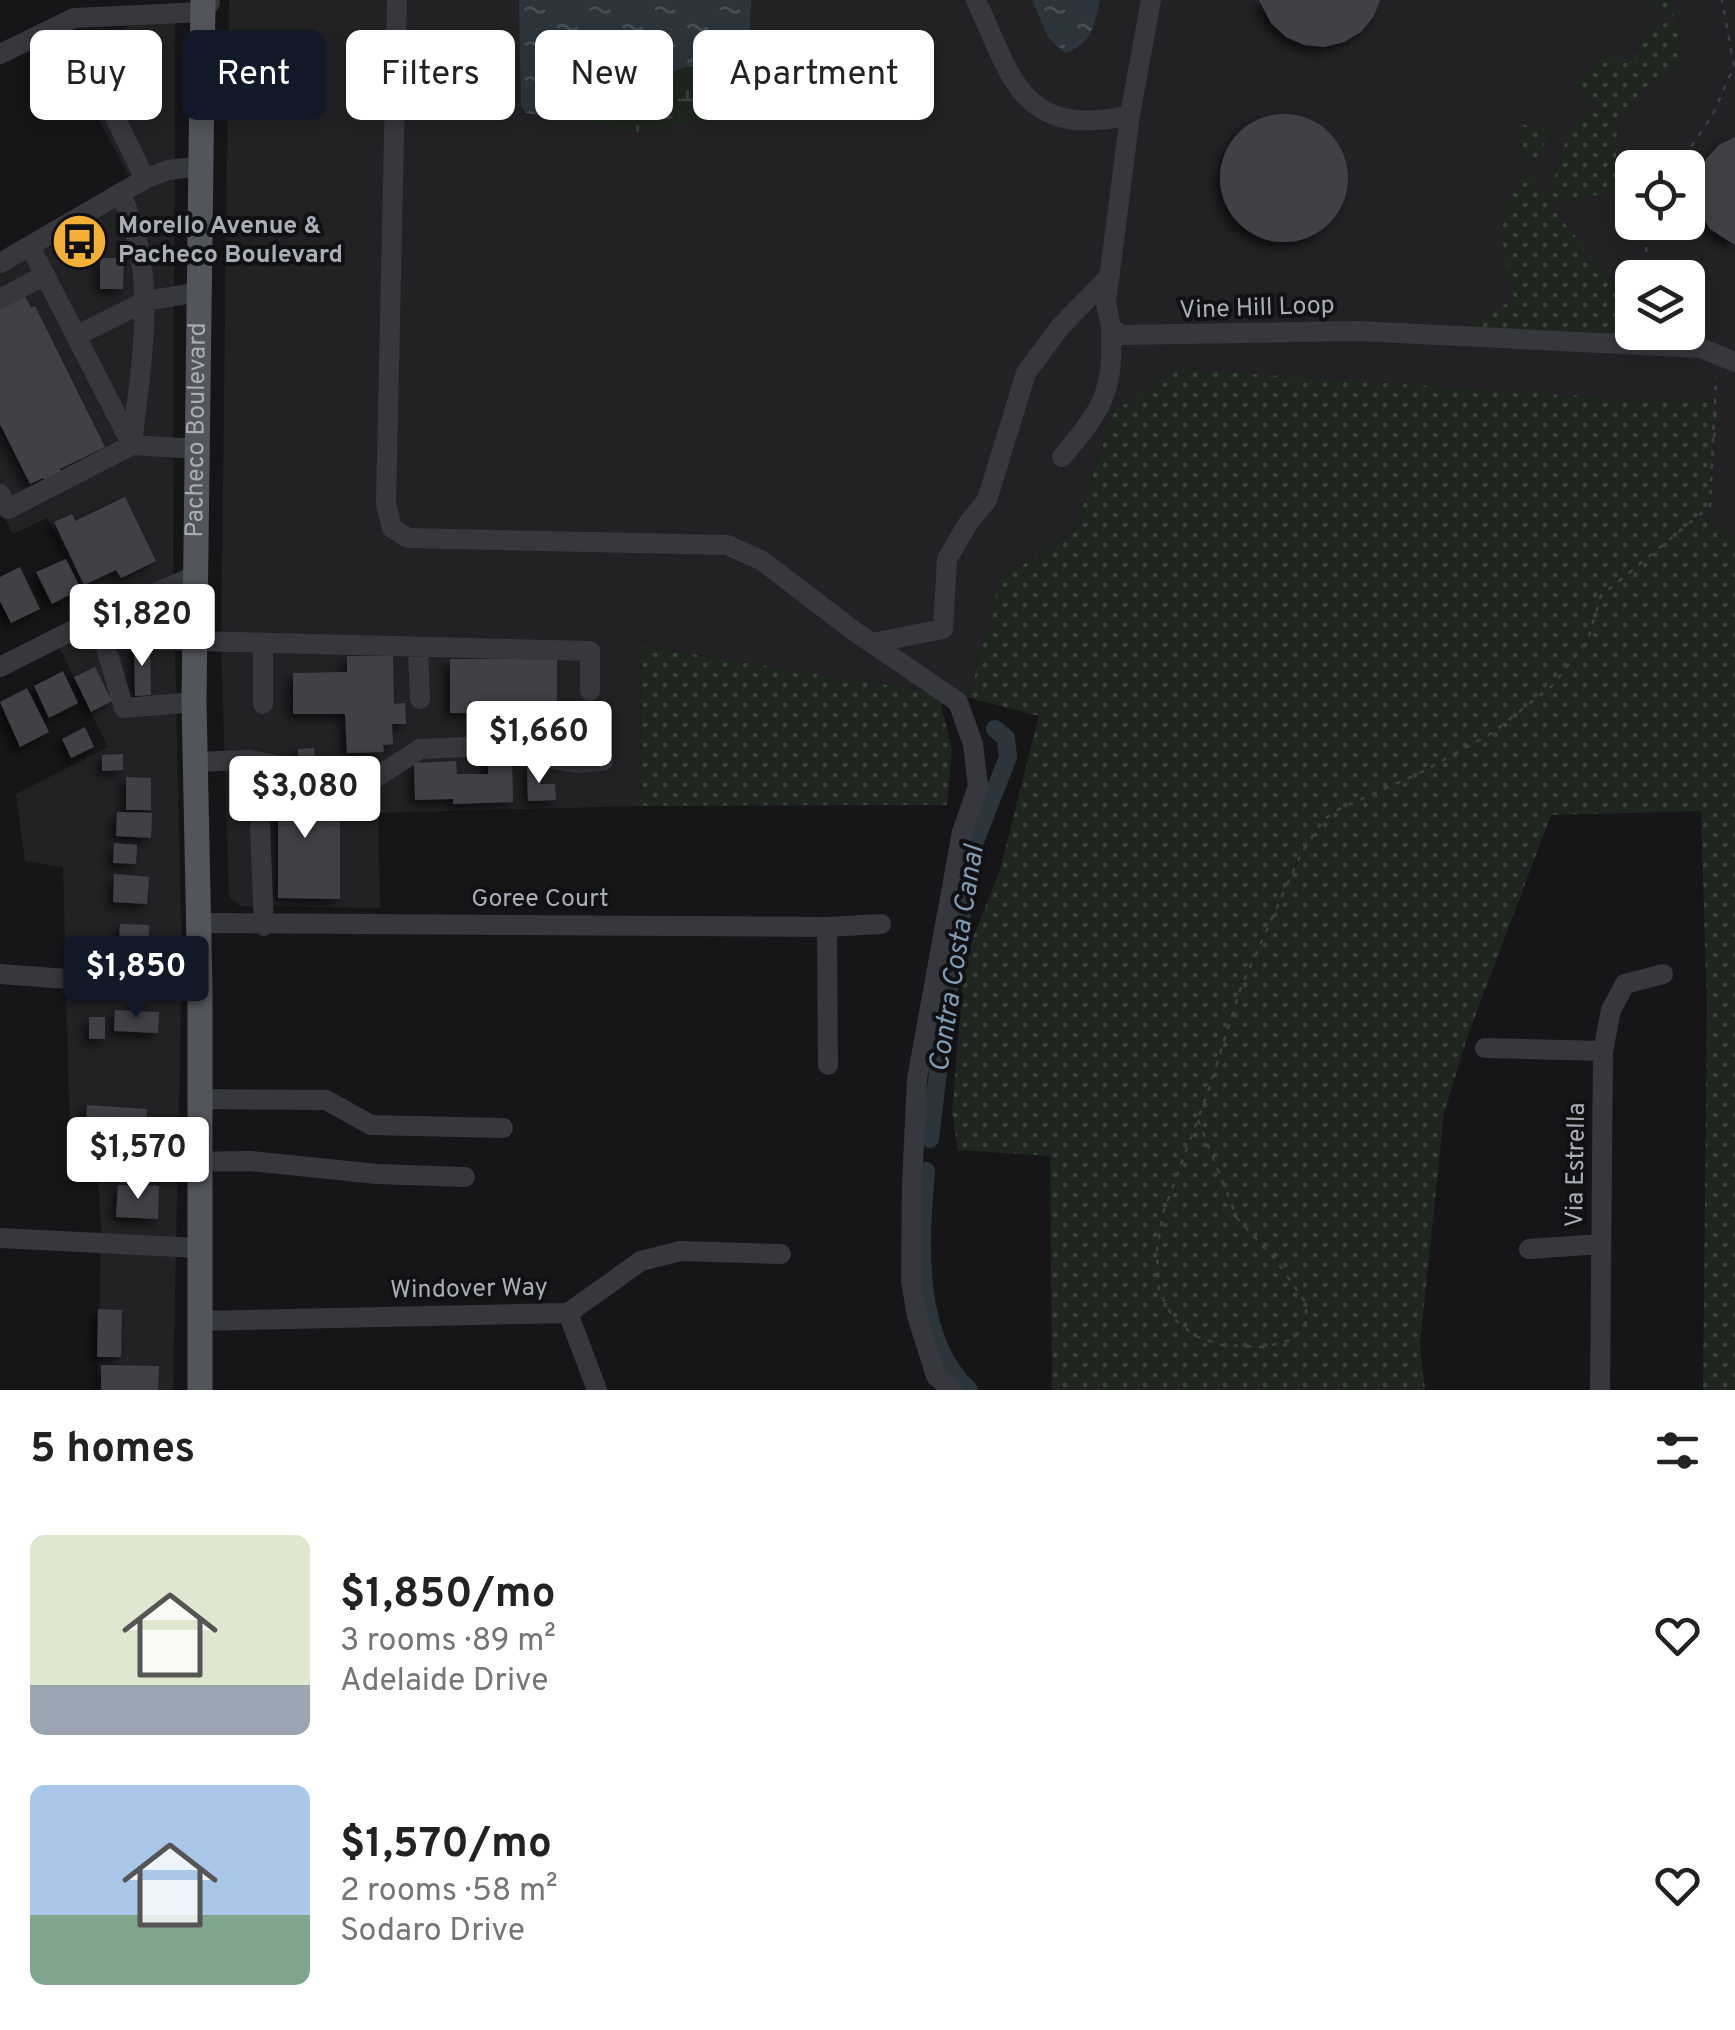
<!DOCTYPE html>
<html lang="en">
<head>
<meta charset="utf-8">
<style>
	:root { --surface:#fff; --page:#f2f2f2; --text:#222; --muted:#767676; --accent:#111827 }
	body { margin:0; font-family:Overpass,sans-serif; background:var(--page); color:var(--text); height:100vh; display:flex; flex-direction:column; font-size:38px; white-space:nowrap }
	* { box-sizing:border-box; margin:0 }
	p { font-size:32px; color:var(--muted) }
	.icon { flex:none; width:55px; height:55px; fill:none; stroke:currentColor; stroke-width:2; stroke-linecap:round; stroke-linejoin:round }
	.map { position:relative; height:1390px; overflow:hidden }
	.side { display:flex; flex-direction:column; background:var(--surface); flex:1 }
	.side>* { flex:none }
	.hud { position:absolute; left:30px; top:30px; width:1000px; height:90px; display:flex; gap:20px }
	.buttons { position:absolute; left:1615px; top:150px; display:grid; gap:20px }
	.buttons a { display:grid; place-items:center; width:90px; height:90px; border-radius:15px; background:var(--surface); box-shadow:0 5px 15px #0003; font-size:50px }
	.price { position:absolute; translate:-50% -85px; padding:0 22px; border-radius:10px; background:#fff; color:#222; font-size:32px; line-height:65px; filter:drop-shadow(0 2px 5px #0008) }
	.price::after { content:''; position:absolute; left:50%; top:60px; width:30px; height:22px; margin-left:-15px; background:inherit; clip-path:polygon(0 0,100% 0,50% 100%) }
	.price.selected { background:var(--accent); color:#fff }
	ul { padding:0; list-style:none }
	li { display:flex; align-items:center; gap:30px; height:250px; padding:0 30px }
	li span { display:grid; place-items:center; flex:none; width:280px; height:200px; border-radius:15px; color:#555 }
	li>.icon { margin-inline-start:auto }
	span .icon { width:120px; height:120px; fill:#fffc; stroke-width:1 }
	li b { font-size:42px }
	h2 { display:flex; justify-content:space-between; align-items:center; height:120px; padding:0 30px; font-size:42px }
	.tag { padding:0 35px; border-radius:15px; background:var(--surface); box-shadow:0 5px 15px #0003; font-size:35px; line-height:90px }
	.tag.selected { background:var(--accent); color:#fff }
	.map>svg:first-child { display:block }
	.built { fill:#222225; fill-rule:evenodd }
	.grass { fill:url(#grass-dots) }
	.wetland { fill:url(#wetland-marsh) }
	.water { fill:url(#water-ripples) }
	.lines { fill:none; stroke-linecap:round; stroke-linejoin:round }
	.canal { stroke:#2c353c; stroke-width:18 }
	.building { fill:#404145; filter:url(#shadow) }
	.path { stroke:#3d3f44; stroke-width:2.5; stroke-dasharray:5 8; stroke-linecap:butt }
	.minor { stroke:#37383d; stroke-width:20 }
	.major { stroke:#53555c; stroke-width:25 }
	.labels { text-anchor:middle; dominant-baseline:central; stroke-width:8; stroke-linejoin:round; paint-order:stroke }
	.poi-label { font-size:25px; font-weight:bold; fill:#a8adb8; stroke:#111113; text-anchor:start }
	.street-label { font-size:25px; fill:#a8adb8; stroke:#111113 }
	.water-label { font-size:28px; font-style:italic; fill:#7f9bb3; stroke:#111113 }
</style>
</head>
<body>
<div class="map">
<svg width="1735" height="1390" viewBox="0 0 1735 1390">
	<defs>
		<pattern id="grass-dots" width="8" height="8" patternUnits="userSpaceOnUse" patternTransform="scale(2.5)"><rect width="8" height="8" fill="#1e261f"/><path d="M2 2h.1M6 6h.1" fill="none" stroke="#3c433d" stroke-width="1.8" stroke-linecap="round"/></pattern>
		<pattern id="wetland-marsh" width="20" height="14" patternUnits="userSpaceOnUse" patternTransform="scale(2.5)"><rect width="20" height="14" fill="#1e261f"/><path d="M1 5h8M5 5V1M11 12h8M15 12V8" fill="none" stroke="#3c433d"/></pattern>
		<pattern id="water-ripples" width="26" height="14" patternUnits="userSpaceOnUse" patternTransform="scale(2.5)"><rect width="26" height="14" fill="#2c353c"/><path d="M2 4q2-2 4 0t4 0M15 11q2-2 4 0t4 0" fill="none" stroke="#485056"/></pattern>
		<filter id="shadow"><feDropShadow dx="-5.5" dy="5.5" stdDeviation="5" flood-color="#0009"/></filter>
	</defs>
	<rect width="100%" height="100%" fill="#161618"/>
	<path class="built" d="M229,0h1506v538l-28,-15 12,-121 -81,-2 -525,12 -38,119 -75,49 -31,118 -328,-52 -1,160 -262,7 2,95 -140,-2 -11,-9 -8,-254zM1632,168h56v54h-56zM1632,278h56v54h-56z
		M175,17l-2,541 9,405 -9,427h-75l3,-161 -5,-88 -26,-2 -7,-272 -38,-6 -9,-67 92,-47 -53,-108 42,-22 -50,-99 -34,16 -13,-25v-247l134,-77 -70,-130 77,-34z"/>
	<path class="grass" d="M1649,0h25v19l9,41 -34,23 -32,37 -2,72 -67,11c23,30 84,93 84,129l5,1 8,13 -192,-11 61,-36c-12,-59 -23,-77 14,-130l-9,-45 34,6 -24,39 19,32 21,-71 19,-22 26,10 -38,-35 30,-28 28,6 13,-28 26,-14z
		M1178,369l460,31 81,2 -12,120 28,16v852h-32l4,-381 -6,-198 -150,4 -83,220 -24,78 -24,231 5,46h-373l-2,-234 -92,-6 -6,-37 13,-155 35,-88 39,-154 -70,-18 31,-118 75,-49 38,-119z
		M641,646l297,47 14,56 -5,56 -307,1z"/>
	<path class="wetland" d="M749,53l12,26 -45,39 -77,14 -57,-11 59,-17 19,-22 29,-18z"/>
	<path class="water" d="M519,0h232l-2,53c-31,4 -63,8 -88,28 -8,7 -12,18 -21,23 -35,23 -77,14 -114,9l-5,-8z
		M1032,0h68c-6,27 -8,43 -35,53l-17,-16z"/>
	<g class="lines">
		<path class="canal" d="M930,1139l16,-134 28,-161 34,-87 -2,-19 -11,-9
			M926,1171c-6,70 -13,167 43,219"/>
	</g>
	<path class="building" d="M1259,0h121l-6,16 -13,16 -17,10 -20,5 -20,-2 -18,-8 -15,-14z
		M116,35h35l1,47 -20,1v-14l-15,1z
		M1220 178a64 64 0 1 1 128 0a64 64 0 1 1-128 0Z
		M1735,137v108l-25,-16 -10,-16 -4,-19 2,-18 8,-17 13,-14z
		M100,258h24l-1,31h-23z
		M24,294l7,14 4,-2 70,141 -45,22 3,8 -16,8 -4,-7 -13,6 -30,-60v-118z
		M125,497l31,64 -35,17 -5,-8 -32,15 -30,-63 18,-8 3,7z
		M66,559l15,30 -29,15 -16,-32z
		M20,567l20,42 -29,14 -11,-22v-24z
		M134,642h16l1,53 -16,1z
		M347,656h46l1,48 11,-1 1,21h-14l1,20 -10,1 1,7 -37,1 -2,-39h-52v-41l54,-1z
		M450,659h107v55l-107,-1z
		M95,667l17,34 -21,11 -17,-35z
		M63,671l15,32 -29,15 -15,-32z
		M27,688l22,44 -29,15 -20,-45z
		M85,727l9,20 -23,11 -9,-19z
		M314,748l1,16 -17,1v-16z
		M123,754v16l-21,1v-16z
		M512,755l1,47 -60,2v-5l-38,1 -1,-37 42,-2 1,13h31v-18z
		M527,765h13l1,19h14l1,16 -28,1z
		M126,777l25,1v32h-25z
		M252,786h50v9h38v104l-62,-1v-88h-26z
		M117,812l35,1 -1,25 -35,-2z
		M114,843l23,2 -1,19 -23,-1z
		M114,874l35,3 -2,27 -34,-2z
		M120,924l29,1 -1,38h-20l1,-20h-10z
		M115,1010l44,2 -1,21 -44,-2z
		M89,1017h16v22h-16z
		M87,1105l60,4 -2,31 -60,-4z
		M118,1185l41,1 -1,33 -42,-2z
		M98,1309l24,1 -1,47h-24z
		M101,1365l58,1 -1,24h-57z"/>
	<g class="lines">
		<path class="path" d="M1677,168l36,-54 21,-48 -12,-66
			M1647,278l-1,-42 5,-14
			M1198,1120l39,98 38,41 31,44v19l-12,17 -30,8 -42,-2 -27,-9 -21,-17 -15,-28 -2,-42 6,-36 47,-127 31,-99 60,-133 22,-34 16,-11 81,-36 72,-40 61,-48 35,-46 13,-43 109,-90 6,-129"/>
		<path class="minor" d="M397,0l-11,504 6,24 16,10 319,7 34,15 93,71 104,71 15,42 5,42 -16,46 -45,247 -5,106 -1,96 6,35 19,60 16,14
			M976,0c37,81 47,139 154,115
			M1151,0l-21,115 -24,188 5,24 10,8 237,-4 343,17 34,14
			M0,54l74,-36 130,-6 6,-10
			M92,70l53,109
			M30,246l46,90 70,-35 53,-9
			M0,263l145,-84 23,-9 35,-4
			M0,299l45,-24
			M76,336l56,109c9,-85 28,-173 -12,-252
			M1062,457c41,-49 52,-65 49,-130
			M0,494l8,15 124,-64 67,4
			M128,604l-1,32 28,4 435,11v40
			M97,618l27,90 70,-6
			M872,643l71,-14 4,-70 22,-37 18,-22 39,-127 34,-46 49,-50
			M263,644v60
			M418,647l2,52
			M0,667l97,-49 100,-43
			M195,762l55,-2 85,17 40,1 45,-29 92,-4 30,12 34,6 27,-2
			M260,826l4,100
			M199,923l628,4 54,-3
			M827,927l1,138
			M0,974l200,15
			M1485,1048l118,3
			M200,1099l126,1 45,25 132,3
			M124,1163l126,-2 127,13 88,3
			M0,1238l199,10
			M1529,1249l72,-5
			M568,1313l29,77
			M200,1321l368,-8 73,-52 39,-10 101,3
			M1600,1390l3,-339 8,-41 14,-26 38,-10"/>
		<path class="major" id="s1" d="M200,1390v-401l-6,-287 9,-702"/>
	</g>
	<defs>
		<symbol id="bus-disc" viewBox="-11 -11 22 22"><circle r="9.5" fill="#f2b134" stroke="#111113"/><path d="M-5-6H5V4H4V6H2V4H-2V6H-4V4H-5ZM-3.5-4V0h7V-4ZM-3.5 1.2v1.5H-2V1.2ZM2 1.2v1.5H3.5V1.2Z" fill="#111"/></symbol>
	</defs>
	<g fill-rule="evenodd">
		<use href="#bus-disc" x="48" y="210" width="63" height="63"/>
	</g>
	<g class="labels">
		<g class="poi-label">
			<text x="118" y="227">Morello Avenue &amp;<tspan x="118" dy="29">Pacheco Boulevard</tspan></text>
		</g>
		<g class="street-label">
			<text transform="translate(1257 309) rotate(-2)">Vine Hill Loop</text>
			<text stroke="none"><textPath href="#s1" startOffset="960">Pacheco Boulevard</textPath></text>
			<text x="540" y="900">Goree Court</text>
			<text transform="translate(1577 1165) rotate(-89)">Via Estrella</text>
			<text transform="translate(469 1290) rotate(-1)">Windover Way</text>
		</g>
		<g class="water-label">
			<text transform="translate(958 959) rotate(-81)">Contra Costa Canal</text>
		</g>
	</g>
</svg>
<div class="buttons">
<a><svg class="icon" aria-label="locate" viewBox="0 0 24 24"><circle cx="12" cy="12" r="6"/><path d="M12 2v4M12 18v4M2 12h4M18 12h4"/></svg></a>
<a><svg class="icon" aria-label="layers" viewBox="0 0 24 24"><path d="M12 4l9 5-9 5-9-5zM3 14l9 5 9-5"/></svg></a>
</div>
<b class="price" style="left:142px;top:669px">$1,820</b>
<b class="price" style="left:539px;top:786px">$1,660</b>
<b class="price" style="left:305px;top:841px">$3,080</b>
<b class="price selected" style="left:136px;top:1021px">$1,850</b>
<b class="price" style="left:138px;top:1202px">$1,570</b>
<div class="hud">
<a class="tag">Buy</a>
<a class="tag selected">Rent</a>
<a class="tag">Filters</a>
<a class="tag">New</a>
<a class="tag">Apartment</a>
</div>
</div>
<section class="side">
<h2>5 homes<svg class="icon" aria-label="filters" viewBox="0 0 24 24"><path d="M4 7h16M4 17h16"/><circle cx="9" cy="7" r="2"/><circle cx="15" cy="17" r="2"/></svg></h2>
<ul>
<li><span style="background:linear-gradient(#dfe7d0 75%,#9aa5b1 0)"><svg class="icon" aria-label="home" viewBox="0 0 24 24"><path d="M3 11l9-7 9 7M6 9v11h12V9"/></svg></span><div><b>$1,850/mo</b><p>3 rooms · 89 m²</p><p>Adelaide Drive</p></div><svg class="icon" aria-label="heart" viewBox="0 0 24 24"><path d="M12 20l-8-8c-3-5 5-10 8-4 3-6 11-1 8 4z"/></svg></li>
<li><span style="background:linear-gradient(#a9c7e8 65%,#7fa58c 0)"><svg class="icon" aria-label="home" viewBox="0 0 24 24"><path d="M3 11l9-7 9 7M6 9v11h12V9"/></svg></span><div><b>$1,570/mo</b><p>2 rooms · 58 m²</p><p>Sodaro Drive</p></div><svg class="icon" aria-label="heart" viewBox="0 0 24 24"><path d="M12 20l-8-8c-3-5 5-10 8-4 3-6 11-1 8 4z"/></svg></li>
</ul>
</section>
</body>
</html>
